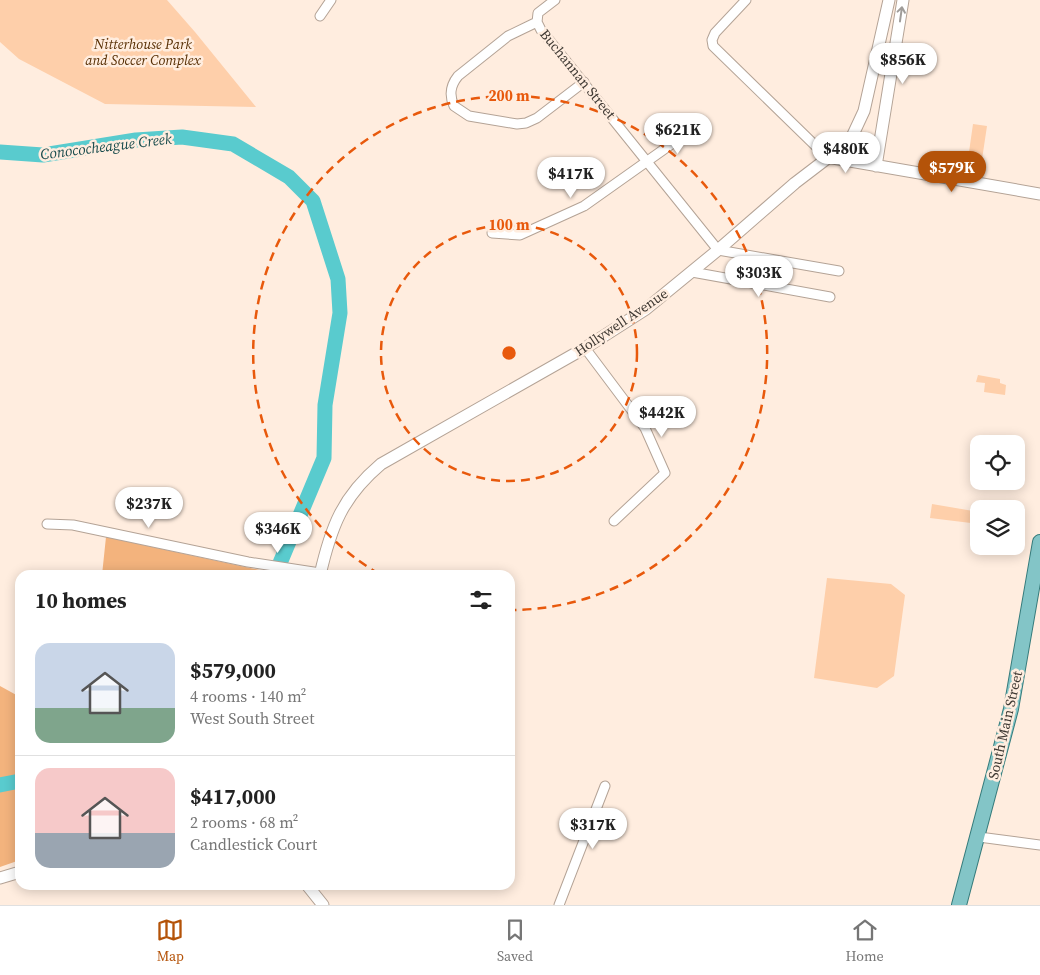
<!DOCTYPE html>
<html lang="en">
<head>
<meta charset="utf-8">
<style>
	:root { --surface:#fff; --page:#f6f6f6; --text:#222; --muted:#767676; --line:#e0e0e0; --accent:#b45309 }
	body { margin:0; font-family:"Source Serif 4",serif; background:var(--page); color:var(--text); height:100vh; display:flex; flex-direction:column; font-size:19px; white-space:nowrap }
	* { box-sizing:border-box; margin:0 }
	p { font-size:16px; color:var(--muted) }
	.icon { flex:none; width:28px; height:28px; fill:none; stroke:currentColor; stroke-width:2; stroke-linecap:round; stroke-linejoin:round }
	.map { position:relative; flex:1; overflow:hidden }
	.panel { position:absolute; left:15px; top:570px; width:500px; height:320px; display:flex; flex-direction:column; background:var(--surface); border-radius:15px; box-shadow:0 2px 12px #0003 }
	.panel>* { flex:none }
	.buttons { position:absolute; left:970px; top:435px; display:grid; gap:10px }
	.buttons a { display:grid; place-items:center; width:55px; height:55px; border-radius:10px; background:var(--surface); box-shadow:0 2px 12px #0003; font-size:25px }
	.price { position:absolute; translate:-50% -42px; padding:0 11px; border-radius:18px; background:#fff; color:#222; font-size:16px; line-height:32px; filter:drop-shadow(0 1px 2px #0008) }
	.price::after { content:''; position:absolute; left:50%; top:30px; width:15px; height:11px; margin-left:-8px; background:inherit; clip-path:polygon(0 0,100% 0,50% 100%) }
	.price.on { background:var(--accent); color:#fff }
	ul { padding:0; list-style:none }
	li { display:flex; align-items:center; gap:15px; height:125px; padding:0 20px }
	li+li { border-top:1px solid var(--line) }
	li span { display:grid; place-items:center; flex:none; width:140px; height:100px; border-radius:15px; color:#555 }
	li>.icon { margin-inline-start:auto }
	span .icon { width:60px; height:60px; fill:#fffc; stroke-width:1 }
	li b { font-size:21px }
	h2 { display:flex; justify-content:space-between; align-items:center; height:60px; padding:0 20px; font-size:21px }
	.tabs { display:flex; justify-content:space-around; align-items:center; height:70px; border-top:1px solid var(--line); background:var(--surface); font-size:14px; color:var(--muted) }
	.tabs a { display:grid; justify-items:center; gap:2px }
	.tabs .on { color:var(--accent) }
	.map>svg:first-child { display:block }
	.green { fill:#fecfaa }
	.forest { fill:#f3b37d }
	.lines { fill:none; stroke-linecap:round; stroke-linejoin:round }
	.river { stroke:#59cbce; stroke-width:15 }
	.minor-casing { stroke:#b4a396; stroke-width:11 }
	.tertiary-casing { stroke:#b4a396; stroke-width:13 }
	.primary-casing { stroke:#357b7b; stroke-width:16 }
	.minor { stroke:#fff; stroke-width:9 }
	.tertiary { stroke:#fff; stroke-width:11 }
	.primary { stroke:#83c5c7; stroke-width:14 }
	.oneway { stroke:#9f9c99 }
	.ring { fill:none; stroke:#e8590c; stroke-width:2.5; stroke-dasharray:9 6 }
	.labels { text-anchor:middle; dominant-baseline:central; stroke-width:5; stroke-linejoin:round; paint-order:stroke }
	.park-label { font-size:14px; font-style:italic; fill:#582f04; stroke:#ffeddf }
	.street-label { font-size:14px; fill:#3f3933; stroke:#ffeddf }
	.water-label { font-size:15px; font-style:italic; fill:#184b4c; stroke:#ffeddf }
	.centre { fill:#e8590c; stroke:#ffeddf; stroke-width:2.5 }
	.ring-label { font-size:15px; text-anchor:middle; font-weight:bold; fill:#e8590c; stroke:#ffeddf; stroke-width:5; stroke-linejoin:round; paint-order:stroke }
</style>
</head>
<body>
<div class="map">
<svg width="1040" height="905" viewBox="0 0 1040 905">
	<rect width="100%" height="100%" fill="#ffeddf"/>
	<path class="green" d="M0,0h167l28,32 61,75 -151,-3 -86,-45 -19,-17z
		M973,124l14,2 -6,40 -5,-1v-12l-7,-1z
		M978,375l22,4v4l6,2 -1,10 -21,-3 1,-9 -9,-1z
		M932,504l47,8v12l-49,-6z
		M827,578l64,6 14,11 -11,81 -17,12 -63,-10z"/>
	<path class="forest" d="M106,537l158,34 25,4h-187z
		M0,686l20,11v163l-20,7z"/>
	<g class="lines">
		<path class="river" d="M0,152l43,3 93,-15 46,-3 51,7 56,33 24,24 25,78 2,34 -15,92 -1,53 -49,117
			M0,785l20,-4"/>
		<defs>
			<path id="minor" d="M555,0l-17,13 -1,9 4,8 177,220 121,21
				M746,0l-31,33 -3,7 1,6 114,111
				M320,16l11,-16
				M537,22l-29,14 -50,40c-8,10 -9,19 -4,30l15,10 48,8 9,-1 11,-5 47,-36
				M492,233l28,2 64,-29 110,-78
				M692,272l138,25
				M585,348l60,80 20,45 -51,48
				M47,524l26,1 175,37 72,11
				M979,837l61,8
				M559,905l46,-119"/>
			<path id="tertiary" d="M827,157l213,37
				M876,166l27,-166
				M320,575c11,-48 22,-78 61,-111l204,-116 61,-39 72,-59 77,-67 55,-42 14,-30 25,-111
				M0,878l20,-6
				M307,885l16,20"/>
			<path id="primary" d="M959,905l52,-196 29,-167"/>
		</defs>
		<use href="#minor" class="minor-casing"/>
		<use href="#tertiary" class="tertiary-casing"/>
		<use href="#primary" class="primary-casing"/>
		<use href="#minor" class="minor"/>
		<use href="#tertiary" class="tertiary"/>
		<use href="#primary" class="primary"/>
	</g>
	<defs><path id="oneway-shaft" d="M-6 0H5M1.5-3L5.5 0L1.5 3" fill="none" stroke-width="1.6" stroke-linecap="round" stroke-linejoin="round" transform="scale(1.25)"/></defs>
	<use class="oneway" href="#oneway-shaft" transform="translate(901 14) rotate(-82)"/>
	<g class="ring">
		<circle cx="509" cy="353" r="128"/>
		<path d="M379 574A257 257 0 1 1 511 610"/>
	</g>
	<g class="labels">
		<g class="park-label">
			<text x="143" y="44">Nitterhouse Park<tspan x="143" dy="16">and Soccer Complex</tspan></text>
		</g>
		<g class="street-label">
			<text transform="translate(578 74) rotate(51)">Buchannan Street</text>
			<text transform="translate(621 322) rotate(-34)">Hollywell Avenue</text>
			<text transform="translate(1005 725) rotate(-77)">South Main Street</text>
		</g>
		<g class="water-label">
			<text transform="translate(106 146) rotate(-7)">Conococheague Creek</text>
		</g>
	</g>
	<circle cx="509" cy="353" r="8" class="centre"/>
	<g class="ring-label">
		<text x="509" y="101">200 m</text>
		<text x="509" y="230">100 m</text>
	</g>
</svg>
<div class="buttons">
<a><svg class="icon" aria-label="locate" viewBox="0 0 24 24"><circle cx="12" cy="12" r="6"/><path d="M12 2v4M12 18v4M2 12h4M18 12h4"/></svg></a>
<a><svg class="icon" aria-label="layers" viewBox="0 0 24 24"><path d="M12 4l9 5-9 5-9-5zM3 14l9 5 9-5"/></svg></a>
</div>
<b class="price" style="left:903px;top:85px">$856K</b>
<b class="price" style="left:678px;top:155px">$621K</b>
<b class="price" style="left:846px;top:174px">$480K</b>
<b class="price on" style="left:952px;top:193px">$579K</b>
<b class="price" style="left:571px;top:199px">$417K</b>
<b class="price" style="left:759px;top:298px">$303K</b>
<b class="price" style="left:662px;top:438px">$442K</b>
<b class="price" style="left:149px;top:529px">$237K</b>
<b class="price" style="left:278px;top:554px">$346K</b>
<b class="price" style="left:593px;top:850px">$317K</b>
<section class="panel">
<h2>10 homes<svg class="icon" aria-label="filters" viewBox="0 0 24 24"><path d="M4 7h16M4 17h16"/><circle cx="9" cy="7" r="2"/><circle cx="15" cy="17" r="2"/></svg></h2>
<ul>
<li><span style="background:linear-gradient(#c9d6e8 65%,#7fa58c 0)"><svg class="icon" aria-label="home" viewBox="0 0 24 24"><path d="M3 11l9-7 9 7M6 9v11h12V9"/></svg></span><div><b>$579,000</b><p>4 rooms · 140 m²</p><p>West South Street</p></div></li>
<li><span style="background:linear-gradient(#f6c9c9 65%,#9aa5b1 0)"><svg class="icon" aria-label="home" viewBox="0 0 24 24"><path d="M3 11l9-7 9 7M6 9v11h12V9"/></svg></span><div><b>$417,000</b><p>2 rooms · 68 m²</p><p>Candlestick Court</p></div></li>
</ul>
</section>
</div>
<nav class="tabs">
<a class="on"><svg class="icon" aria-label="map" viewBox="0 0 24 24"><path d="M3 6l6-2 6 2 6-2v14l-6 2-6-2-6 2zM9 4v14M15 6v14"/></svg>Map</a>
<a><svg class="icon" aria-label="saved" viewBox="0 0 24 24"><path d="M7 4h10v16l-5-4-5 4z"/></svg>Saved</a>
<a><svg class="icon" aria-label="home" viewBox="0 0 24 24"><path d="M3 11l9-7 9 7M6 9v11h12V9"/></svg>Home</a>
</nav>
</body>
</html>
